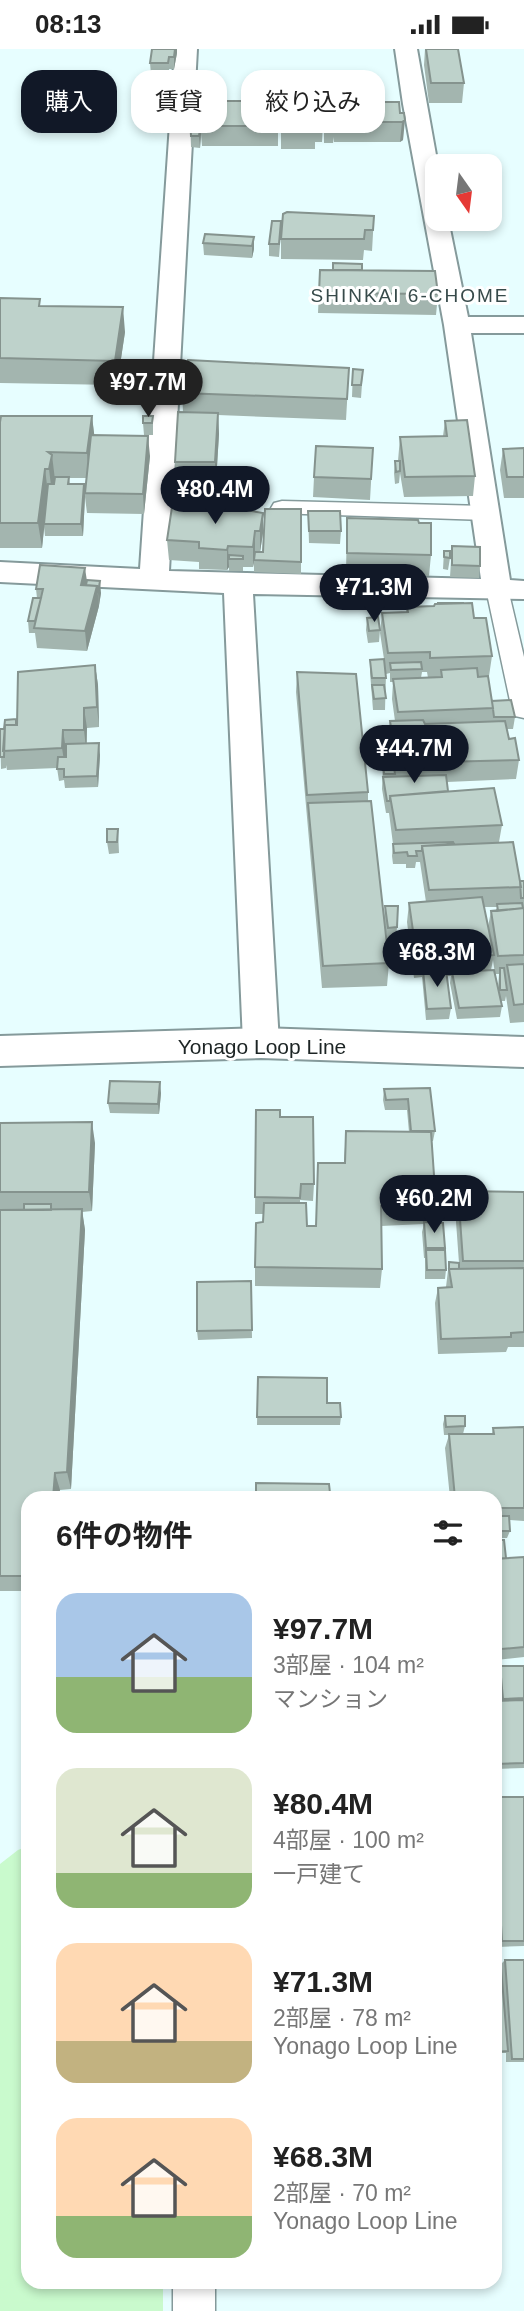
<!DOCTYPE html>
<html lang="ja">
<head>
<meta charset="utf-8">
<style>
	:root { --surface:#fff; --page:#f6f6f6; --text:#222; --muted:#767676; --accent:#111827 }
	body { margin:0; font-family:Helvetica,"Noto Sans JP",sans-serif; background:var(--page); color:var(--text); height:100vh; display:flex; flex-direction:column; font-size:26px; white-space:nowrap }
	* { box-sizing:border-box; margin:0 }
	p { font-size:23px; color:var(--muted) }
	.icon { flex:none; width:38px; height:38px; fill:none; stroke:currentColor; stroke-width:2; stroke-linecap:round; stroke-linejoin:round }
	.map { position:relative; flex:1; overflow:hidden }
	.drawer { position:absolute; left:21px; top:1442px; width:481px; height:798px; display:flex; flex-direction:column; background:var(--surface); border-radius:21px; box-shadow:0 4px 10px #0003 }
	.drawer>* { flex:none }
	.guide { position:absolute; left:21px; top:21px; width:483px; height:63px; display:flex; gap:14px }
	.needle { width:46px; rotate:166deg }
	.tools { position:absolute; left:425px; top:105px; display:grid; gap:14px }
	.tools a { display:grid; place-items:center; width:77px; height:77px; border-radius:14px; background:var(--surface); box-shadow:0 4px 10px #0003; font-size:35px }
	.price { position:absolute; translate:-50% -60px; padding:0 16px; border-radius:24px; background:var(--accent); color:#fff; font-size:23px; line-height:46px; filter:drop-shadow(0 2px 4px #0008) }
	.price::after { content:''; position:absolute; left:50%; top:42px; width:21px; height:16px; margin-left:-10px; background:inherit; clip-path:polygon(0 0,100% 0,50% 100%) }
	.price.selected { background:#222; color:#fff }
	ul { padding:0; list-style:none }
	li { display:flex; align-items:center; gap:21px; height:175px; padding:0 35px }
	li span { display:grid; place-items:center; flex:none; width:196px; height:140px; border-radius:21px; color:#555 }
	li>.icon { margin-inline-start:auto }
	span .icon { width:84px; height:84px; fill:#fffc; stroke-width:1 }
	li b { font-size:30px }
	h2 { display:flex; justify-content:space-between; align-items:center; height:84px; padding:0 35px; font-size:30px }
	.tag { padding:0 24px; border-radius:21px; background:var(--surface); box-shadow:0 4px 10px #0003; font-size:24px; line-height:63px }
	.tag.selected { background:var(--accent); color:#fff }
	.status { display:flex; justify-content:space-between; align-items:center; height:49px; padding:0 35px; background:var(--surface); direction:ltr }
	.status svg { height:19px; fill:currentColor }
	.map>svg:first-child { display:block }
	.green { fill:#c9facd }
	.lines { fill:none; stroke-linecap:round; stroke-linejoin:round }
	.service-casing { stroke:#859a9b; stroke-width:3 }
	.minor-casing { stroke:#859a9b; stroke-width:4 }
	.secondary-casing { stroke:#859a9b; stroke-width:4 }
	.service { fill:#fff; fill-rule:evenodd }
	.minor { fill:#fff; fill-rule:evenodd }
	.secondary { fill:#fff; fill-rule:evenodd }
	.wall { fill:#a3b5af; fill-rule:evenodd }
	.shaded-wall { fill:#85938e }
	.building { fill:#bed2cb; stroke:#85938e; stroke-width:2 }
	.labels { text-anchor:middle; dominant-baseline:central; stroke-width:6; stroke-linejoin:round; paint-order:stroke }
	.far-neighbourhood-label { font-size:19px; letter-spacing:2px; fill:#374a4a; stroke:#fff }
	.street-label { font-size:21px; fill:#1c2424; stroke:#fff }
</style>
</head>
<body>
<div class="status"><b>08:13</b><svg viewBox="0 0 49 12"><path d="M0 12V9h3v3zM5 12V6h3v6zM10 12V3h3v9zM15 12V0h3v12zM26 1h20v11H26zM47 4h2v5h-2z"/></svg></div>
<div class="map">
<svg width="524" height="2262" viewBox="0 0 524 2262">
	<rect width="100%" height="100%" fill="#e7feff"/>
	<path class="green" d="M28,1797v436h135v29h-163v-447l18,-14z"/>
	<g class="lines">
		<defs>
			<path id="service" d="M282,452l204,5 8,2 3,5 -3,5 -8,2 -212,-7 -3,-5 3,-5z
				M497,532l8,3 3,5 16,68v61l-9,-2 -3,-6 -26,-121 3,-5z
				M173,2233h42v29h-42z"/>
			<path id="minor" d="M175,0h22l-28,522 312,8 -37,-254 -41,-221 -8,-55h22l21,117v53h10l20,98h56v16h-53l39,247 14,1v18l-271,-5 26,449 -5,10 -13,5 -13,-5 -5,-10 -19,-450 -224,-11v-20l140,7z"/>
			<path id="secondary" d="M261,979l263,9v30l-263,-9 -261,8v-30z"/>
		</defs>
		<use href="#service" class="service-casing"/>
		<use href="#minor" class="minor-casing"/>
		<use href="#secondary" class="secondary-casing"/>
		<use href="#service" class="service"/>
		<use href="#minor" class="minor"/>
		<use href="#secondary" class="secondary"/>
	</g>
	<path class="wall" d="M425,0h33l6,34 -2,20h-33l-5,-38z
		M177,4l-3,16h-5v6l-18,-1 -1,-11z
		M281,52l42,21 -1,20h-7v7h-34z
		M333,55l71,9 -1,27 -3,2h-66v-5l-1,6h-9v-20h8z
		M190,68l88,9v20h-76l-1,-12 -1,14 -9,-1z
		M374,167l-2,35 -8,-1 -1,10 -82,-1v-20z
		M281,184l-2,24 -10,-1v-12z
		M254,188v12l-2,9 -48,-3 -1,-12z
		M320,221h42l76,24 -2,21 -118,-2z
		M0,249l41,8 84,26 -8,53 -117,-2z
		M349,319l-3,52 -128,-5 1,19 -3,48h-40l-1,-20 8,-50 -1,-19z
		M353,320l10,1 -2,28 -9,-1z
		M92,367l2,19 56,21 -6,58 -57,-1 -2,-16 -2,39h-38l-1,-9 -2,21h-42v-126zM69,429h17l-1,14 -15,-8z
		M153,367v19h-9l-1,-12z
		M445,372l30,55 -2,20 -69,1 -4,-24 -1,10 -4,1 -1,-11 1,-12h3l2,-24 43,-1z
		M373,399l-3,52 -57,-3 1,-20z
		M524,399v50h-20l-4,-28 3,-21z
		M301,460v65l-47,-2v-9l-1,4h-10v4h-14v-4l-2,3 -28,-1v-7l-30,-2 -2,-20 73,-30 23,3v20l-3,19h-5h8z
		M308,462l33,20 -1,13 -31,-1z
		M347,469l72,5 12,32 -2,21 -83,-3z
		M452,497l28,20 -1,12 -29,-1z
		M444,502l6,7 -2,12 -5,-1z
		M87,531l14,13 -2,13 -12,45 -50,-3 -2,-15h-6l-1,-12 9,-23 -1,-9z
		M407,558l67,11 18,38 -3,20 -11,1 14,24 23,16 -2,12h-6l2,10 10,21 -3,19 -69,3 1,9 54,34 -3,17 21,39h4v141l-14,1 -4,-27 -1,5h-4l1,5 -2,11 -43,2 -7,-36 1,-7h-4l4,32 -2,11 -23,1 -4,-43 -8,1 -7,-56 2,-19 17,-1 -6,-40h-4l-1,6h-9v-4h-13l-1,-8 1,-12 -4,-31h-3l-4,-24 1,-29h8l-3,-19 2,-20h5l-3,-22 1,-17h-3v-9l-4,1 -1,36h-12l-3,-38v-12l14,-1 -4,-26 2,-20 24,-1zM422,623h5l1,6h-7zM484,858h13l-1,4h-5l-3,16zM493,911l2,14h4l-1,14 -7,-18z
		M367,569l13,12 -1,12 -11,1 -2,-13z
		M95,616l3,20 1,42 -12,1v16l13,11 -2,32 -33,1 -1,-8 -5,1 -2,-13 -50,2 -1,-5v3l-5,1 -1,-40h4l12,-10z
		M297,623l71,120v9l21,162 -2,23 -65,2 -26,-296z
		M118,780l1,24 -10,1 -2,-12z
		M385,857l12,21 -1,11 -9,1 -3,-22z
		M430,1039l5,43 -2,10h-1l4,63 -4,18 13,26 1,22 -1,9h-20v-21h-1l-2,-26 2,-8 -43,2 1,43 -2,19 -125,-2v-19l8,-45 1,-8h-9l1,-104 24,7 34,67 -1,17 -13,-1v3l7,23h9l2,-63h26l2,-32 63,1 -2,-22h-22l-2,-10 1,-11z
		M161,1044l-2,21 -49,-1 -2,-10z
		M0,1074l95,20 -3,68 -10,1 3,18 -14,259 -11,1 -32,8v93h-28z
		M458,1142l66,1v155h-16l-2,5 -68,2 -3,-51 3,-15 8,-1 3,-25 10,1 -4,-55z
		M251,1232l1,57 -54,2 -1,-9z
		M258,1328l69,26 14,14 -1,8h-83z
		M445,1367l20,10 -2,8h29l1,-6 31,-1v94l-14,-1v11l-3,7h-12v-40h-45l-5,-50 4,-13h-5l-1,-11z
		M495,1491l11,18 18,-1v100l-28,3z
		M495,1609l2,14 3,-6h24v102l-29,1z
		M495,1748h29v149l-27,1 -2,-17z
		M505,1911h19v102h-18v-9h-11v-85h5v-3z"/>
	<path class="shaded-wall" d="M175,0h2v4l-3,16v-12z
		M202,68l-1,17 -1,14 -1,-12z
		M405,71l-2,20 -3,2 2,-20z
		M254,188v12l-2,9v-12z
		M123,258l2,25 -8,53 -2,-24z
		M218,364l1,21 -3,48 -1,-20z
		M92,367l3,25 -6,37 -2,-25z
		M148,387l2,20 -6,58 -1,-20z
		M52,406l3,25 -3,14 -3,-25z
		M45,420l3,24 -6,55 -4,-25z
		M84,435l1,12 -2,40 -2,-12z
		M263,464v20l-3,19v-21z
		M255,482v21l-2,15v-20z
		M228,497l1,21 -2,3v-20z
		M85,519l3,20 -7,-3z
		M100,532l1,12 -2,12 -1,-12z
		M97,537l2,20 -12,45 -2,-20z
		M95,616l3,20 1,42 -2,-20z
		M84,659l3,20 -1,21 -2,-19z
		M63,681l3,20 -1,17 -3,-19z
		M99,694l1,12 -2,32 -1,-11z
		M160,1033l1,11 -2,21 -1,-10z
		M92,1073l3,21 -3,68 -3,-19z
		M82,1160l3,21 -14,259 -4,-17z
		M55,1424l5,17 -1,8h-6z"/>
	<path class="building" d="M152,0h23l-1,8h-5l-1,6h-18z
		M426,0h32l6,34h-33z
		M217,52h60l1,25h-77l1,-18 14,-1z
		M281,52h41l1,21h-8v6h-34z
		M352,53h47l1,11h4l1,7 -3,2h-67l-2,-18z
		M190,68h12l-3,19h-8z
		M324,74h9l1,8h-10z
		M287,163l87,4 -1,14h-8l-1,9h-83l2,-25z
		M272,172h9l-2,23h-10z
		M205,185l49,3 -2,9 -49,-3z
		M333,214l29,1v6h-29z
		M320,221l115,1 3,23 -119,-1z
		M0,249l40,1 -1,7 84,1 -8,54 -115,-3z
		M188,311l161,8 -2,31 -165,-6z
		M353,320l10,1 -2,15h-9z
		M178,363l40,1 -3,49h-40z
		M1,367h91l-5,37 -39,-1 4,3 -3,14h-4l-7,54h-38v-101z
		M143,367h10l-1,7h-9z
		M467,371l8,56 -70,1 -5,-40 47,-1 -2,-15z
		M91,386l57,1 -5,58 -58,-1z
		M316,397l57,2 -2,31 -57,-2z
		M524,399v29h-17l-4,-28z
		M395,412h5v10l-4,1z
		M55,428h14l-1,7h16l-3,40h-37l4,-40h6z
		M215,452l25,1v7l23,4 -3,18h-5l-2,16 -25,-1 -1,4 -28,-2v-6l-32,-2 5,-33 42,1z
		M265,460h36v53l-47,-2 1,-8h8z
		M308,462h32l1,20h-32z
		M347,469l71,2 1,3h12v32l-84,-2z
		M452,497l28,1v19l-28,-1z
		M444,502h6v7l-6,-1z
		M229,506l14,1v3h-14z
		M40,516l45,3 -4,17 16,1 -12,45 -51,-3 9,-39h-7z
		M87,531l13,1 -2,12 -1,-7 -11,-1z
		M33,549h8l-6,23h-7z
		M438,554h26l-26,1z
		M472,554l2,15h12l6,38 -62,2v-6l-42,1 -6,-40 26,-1 -1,-5 27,-1 1,-2z
		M378,568l2,13 -11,1 -2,-13z
		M384,610l2,19h-14l-2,-18z
		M421,613l1,7 -31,1 -1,-7z
		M95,616l2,42 -13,1v22h-21l-1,18 -59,3 2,-26h12l1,-53z
		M477,619l1,9 10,-1 5,32 -95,4 -5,-33 49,-2 -1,-7z
		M297,623l59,2 12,118 -61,3z
		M372,636h12l2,13 -12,1z
		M511,651l4,17h-21l-2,-16z
		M16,670v6h-11l-1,32h-4v-28h4l1,-9z
		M423,671l2,4 80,-3 4,18 6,-1 4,22 -78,2 1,3 -45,2 -7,-46z
		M99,694l-2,33 -33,1v-8h-7l1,-12h8v-13z
		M383,711h10l2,14h-11z
		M446,726l2,16 -58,5v5h-3l-4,-24z
		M494,739l8,37 -106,5 -6,-34z
		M371,752l18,162 -66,3 -15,-163z
		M107,780h11l-1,13h-10z
		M453,793l1,2 -32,2v5h-6l1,5h-9l-1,-4 -13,1 -1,-9z
		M513,793l8,45 -92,3 -7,-44z
		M520,832h4v17h-3z
		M482,848l12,58 -77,4 -8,-56z
		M522,854l1,5 -25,3 -1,-7z
		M385,857h13l-1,21 -9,1z
		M524,859v47l-26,1 -7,-45z
		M524,915v40l-10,1 -7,-40z
		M500,919h4l3,22h-7z
		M423,921h23l5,38 -24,1z
		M494,921l8,36 -43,2 -7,-36z
		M110,1032l50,1 -2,22 -50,-1z
		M430,1039l5,43h-24l-3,-32 -22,1 -2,-11z
		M256,1061h24v7h33l1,67h-13l-1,14 -45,-1z
		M92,1073l-3,70h-89v-69z
		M346,1082l85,1 5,72 -55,2 1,63 -127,-2 1,-44 7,-1 1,-19h42l1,23h9l2,-63h27z
		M458,1142l66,1v69h-61z
		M24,1155h27v6h-27z
		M82,1160l-15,263 -12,1 -2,25h-25v78h-28v-366z
		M424,1173l19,1 2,25h-19z
		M426,1201h19l1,20h-19z
		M449,1213l10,1v6h-10z
		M524,1219v64l-13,1v4l-70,2 -3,-51 14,-1 -3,-18z
		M251,1232l1,49 -55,1v-49z
		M258,1328l69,1v25h13l1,14h-84z
		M445,1367h20v10l-19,1z
		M524,1378v81h-29v-10h-40l-6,-64h45l-1,-6z
		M256,1434l73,1 1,9h28v5h-102z
		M495,1467h14l1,15h-15z
		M495,1491h9l2,18 -11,1z
		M524,1508v90l-23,2 -1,-4 -5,1v-87z
		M495,1609h1l4,41h-5z
		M500,1617h24v32l-21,1z
		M524,1651v63l-29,1v-63z
		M495,1728h1l1,16h-2z
		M495,1748h29v144h-22l-1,-16h-6z
		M505,1911h19v99h-12z
		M495,1919h6l7,83 -13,1z"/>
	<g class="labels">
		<g class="far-neighbourhood-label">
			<text x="410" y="246">SHINKAI 6-CHOME</text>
		</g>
		<g class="street-label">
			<text x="262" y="997">Yonago Loop Line</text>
		</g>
	</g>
</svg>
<div class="tools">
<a><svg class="needle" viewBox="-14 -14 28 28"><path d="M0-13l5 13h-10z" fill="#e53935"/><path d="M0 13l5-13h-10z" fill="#767676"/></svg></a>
</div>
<b class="price selected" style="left:148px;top:370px">¥97.7M</b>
<b class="price" style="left:215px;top:477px">¥80.4M</b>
<b class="price" style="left:374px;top:575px">¥71.3M</b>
<b class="price" style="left:414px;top:736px">¥44.7M</b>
<b class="price" style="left:437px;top:940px">¥68.3M</b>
<b class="price" style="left:434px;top:1186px">¥60.2M</b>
<div class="guide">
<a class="tag selected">購入</a>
<a class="tag">賃貸</a>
<a class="tag">絞り込み</a>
</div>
<section class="drawer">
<h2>6件の物件<svg class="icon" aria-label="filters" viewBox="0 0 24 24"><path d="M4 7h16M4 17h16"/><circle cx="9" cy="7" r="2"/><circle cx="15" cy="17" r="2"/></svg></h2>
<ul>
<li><span style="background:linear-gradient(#a9c7e8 60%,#8fb573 0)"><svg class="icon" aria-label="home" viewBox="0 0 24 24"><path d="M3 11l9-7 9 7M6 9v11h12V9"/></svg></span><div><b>¥97.7M</b><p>3部屋 · 104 m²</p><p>マンション</p></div></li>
<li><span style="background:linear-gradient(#dfe7d0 75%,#8fb573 0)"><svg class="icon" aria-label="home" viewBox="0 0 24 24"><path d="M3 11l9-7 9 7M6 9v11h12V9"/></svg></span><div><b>¥80.4M</b><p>4部屋 · 100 m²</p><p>一戸建て</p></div></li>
<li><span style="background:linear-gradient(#ffd9b3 70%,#c2b280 0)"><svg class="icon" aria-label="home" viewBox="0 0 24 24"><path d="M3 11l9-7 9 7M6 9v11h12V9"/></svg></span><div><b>¥71.3M</b><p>2部屋 · 78 m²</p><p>Yonago Loop Line</p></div></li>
<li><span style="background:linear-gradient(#ffd9b3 70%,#8fb573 0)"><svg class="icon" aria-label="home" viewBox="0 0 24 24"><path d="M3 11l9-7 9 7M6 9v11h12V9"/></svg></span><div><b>¥68.3M</b><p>2部屋 · 70 m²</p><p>Yonago Loop Line</p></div></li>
</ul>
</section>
</div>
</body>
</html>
